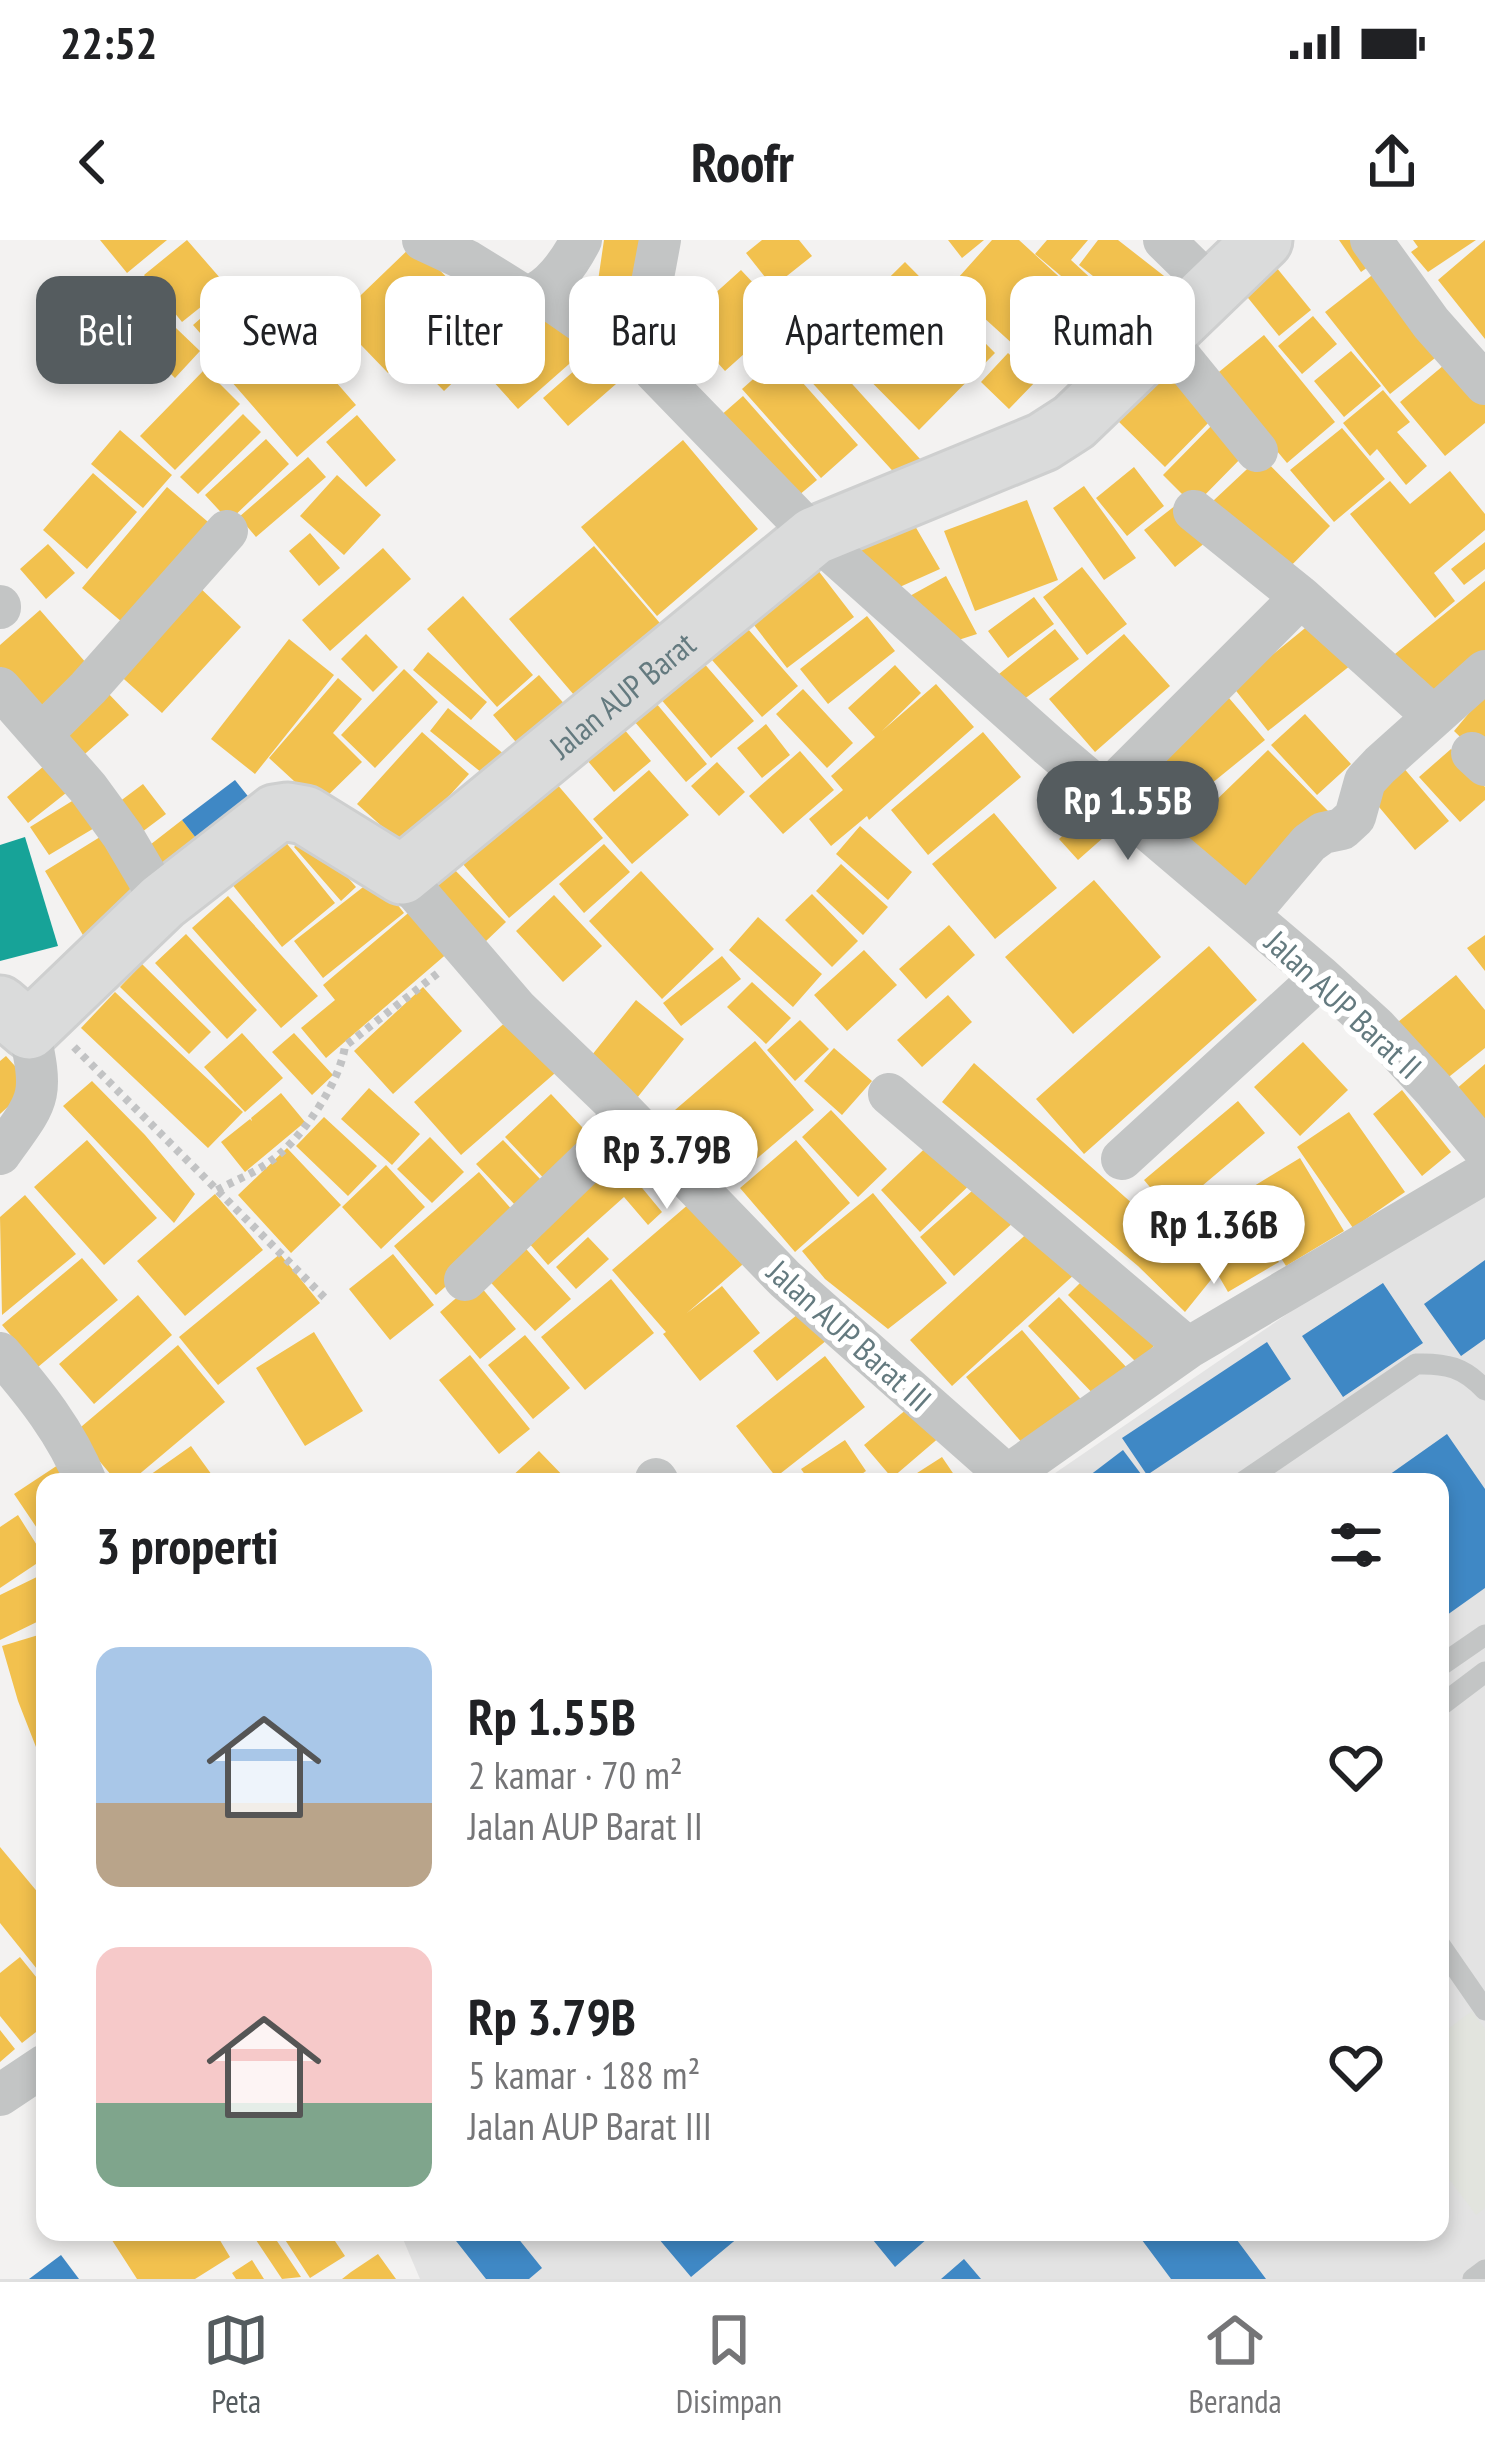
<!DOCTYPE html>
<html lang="id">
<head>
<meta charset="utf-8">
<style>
	:root { --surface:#fff; --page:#f6f6f6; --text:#202124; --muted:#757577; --line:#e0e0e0; --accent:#555c5f }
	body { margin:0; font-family:"PT Sans Narrow",sans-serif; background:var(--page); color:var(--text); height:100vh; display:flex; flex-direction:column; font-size:45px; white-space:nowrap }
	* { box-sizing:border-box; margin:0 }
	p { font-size:39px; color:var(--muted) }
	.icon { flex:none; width:66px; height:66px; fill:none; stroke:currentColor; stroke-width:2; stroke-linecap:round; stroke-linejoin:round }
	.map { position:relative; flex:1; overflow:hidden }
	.drawer { position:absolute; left:36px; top:1233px; width:1413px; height:768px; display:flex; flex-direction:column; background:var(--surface); border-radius:24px; box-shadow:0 6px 18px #0003 }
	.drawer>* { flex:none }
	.top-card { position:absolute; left:36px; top:36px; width:1413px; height:108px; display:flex; gap:24px }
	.price { position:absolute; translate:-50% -102px; padding:0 27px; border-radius:42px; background:#fff; color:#222; font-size:39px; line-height:78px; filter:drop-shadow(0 3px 6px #0008) }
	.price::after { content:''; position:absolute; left:50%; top:72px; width:36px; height:27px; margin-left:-18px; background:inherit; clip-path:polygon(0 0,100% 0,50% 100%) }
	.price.current { background:var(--accent); color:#fff }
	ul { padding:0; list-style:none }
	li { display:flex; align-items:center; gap:36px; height:300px; padding:0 60px }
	li span { display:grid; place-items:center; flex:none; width:336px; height:240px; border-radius:24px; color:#555 }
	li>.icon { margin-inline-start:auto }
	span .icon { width:144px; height:144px; fill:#fffc; stroke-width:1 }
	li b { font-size:51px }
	h2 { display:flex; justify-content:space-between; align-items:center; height:144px; padding:0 60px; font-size:51px }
	.tag { padding:0 42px; border-radius:24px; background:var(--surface); box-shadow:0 6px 18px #0003; font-size:42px; line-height:108px }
	.tag.current { background:var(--accent); color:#fff }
	.status { display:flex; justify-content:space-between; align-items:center; height:84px; padding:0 60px; background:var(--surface); direction:ltr }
	.status svg { height:33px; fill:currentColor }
	header { display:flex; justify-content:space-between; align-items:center; height:156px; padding:0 60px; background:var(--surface); font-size:54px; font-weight:700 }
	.dock { display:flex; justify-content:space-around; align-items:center; height:168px; border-top:3px solid var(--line); background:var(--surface); font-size:33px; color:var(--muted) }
	.dock a { display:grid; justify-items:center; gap:6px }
	.dock .current { color:var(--accent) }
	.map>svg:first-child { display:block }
	.built { fill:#e3e3e3 }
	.green { fill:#e2e4de }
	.homes { fill:#f2c14e }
	.schools { fill:#3f88c5 }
	.public { fill:#17a398 }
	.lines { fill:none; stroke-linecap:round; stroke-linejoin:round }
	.secondary-casing { stroke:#cecfcf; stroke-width:63 }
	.path { stroke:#c2c3c4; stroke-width:8; stroke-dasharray:6 6; stroke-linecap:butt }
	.lane { stroke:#c3c5c5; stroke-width:21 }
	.street { stroke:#c3c5c5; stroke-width:42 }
	.secondary { stroke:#dadbdb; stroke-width:57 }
	.labels { text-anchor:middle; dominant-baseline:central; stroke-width:12; stroke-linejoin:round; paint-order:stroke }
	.street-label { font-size:33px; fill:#647a7f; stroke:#fff }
</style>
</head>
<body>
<div class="status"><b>22:52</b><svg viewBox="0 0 49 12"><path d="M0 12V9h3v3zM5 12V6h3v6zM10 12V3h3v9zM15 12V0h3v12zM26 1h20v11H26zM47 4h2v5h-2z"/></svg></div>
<header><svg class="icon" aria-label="back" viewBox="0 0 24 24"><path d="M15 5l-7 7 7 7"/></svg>Roofr<svg class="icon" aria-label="share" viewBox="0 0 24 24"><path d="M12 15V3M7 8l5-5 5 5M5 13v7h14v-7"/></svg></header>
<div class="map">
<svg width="1485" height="2039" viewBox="0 0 1485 2039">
	<rect width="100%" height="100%" fill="#f3f2f1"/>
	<path class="built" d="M1485,948v1091h-1065l-20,-47h1040v-750h-398l286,-196z"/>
	<path class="green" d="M1472,1771l13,18v179l-9,7 -36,-48v-132z"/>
	<path class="homes" d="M100,0h67l-40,33z
		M187,0l40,46 -45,36 -38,-47z
		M604,0h39l-24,91 -26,-16z
		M762,0h37l13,16 -39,31 -27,-34z
		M948,0h36l-22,18z
		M992,0h27l84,77 -54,60 -99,-90z
		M1047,0h41l-17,20 39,36 -11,12 -64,-54z
		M1098,0h20l64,50 -27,35 -76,-60z
		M1339,0h31l12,17 -21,15z
		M1413,0h63l-48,32 -17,-20 7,-5z
		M1485,0v99l-47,-59z
		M414,4l53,54 -79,75 -52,-54z
		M905,22l90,91 -76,77 -91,-92z
		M1272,22l39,48 -32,26 -39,-48z
		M1380,29l65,81 -55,44 -65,-82z
		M741,30l44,47 -60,54 -43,-48z
		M248,37l23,25 -55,49 -23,-26z
		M311,52l36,45 -25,19 -36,-43z
		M477,56l31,33 -64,62 -31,-32z
		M153,66l47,45 -25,27 -47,-46z
		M549,70l36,40 -67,59 -36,-40z
		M276,73l80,92 -59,52 -80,-92z
		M1313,76l24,28 -35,30 -24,-28z
		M796,82l125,138 -21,19 -125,-137z
		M1264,95l71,87 -48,41 -73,-87z
		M1351,111l30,35 -37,31 -30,-36z
		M1008,113l29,27 -28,29 -28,-27z
		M591,116l25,28 -48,42 -25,-28z
		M779,116l79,89 -37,33 -79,-89z
		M1450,120l35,42v21l-40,33 -45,-54z
		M1164,127l51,49 -50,51 -49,-48z
		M205,129l35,35 -65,66 -35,-34z
		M1383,150l27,32 -13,10 30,34 -21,19 -29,-36 -7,7 -27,-33z
		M743,156l74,84 -25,21 -81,-77z
		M243,174l18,18 -63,62 -18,-17z
		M357,175l39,45 -30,27 -40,-45z
		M1218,179l31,31 -55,56 -31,-31z
		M1342,188l43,51 -51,43 -44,-52z
		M120,190l52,45 -29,33 -52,-44z
		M266,199l23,25 -60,57 -24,-26z
		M683,200l75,89 -101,87 -76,-89z
		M1261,216l69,70 -47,48 -70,-73z
		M308,217l18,20 -70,60 -17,-20z
		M1134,227l30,39 -37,30 -31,-38z
		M1450,231l35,43v16l-51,43 21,28 -20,17 -85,-104 40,-33 20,23z
		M93,233l44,39 -50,57 -44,-39z
		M337,235l44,40 -37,40 -44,-39z
		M1084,246l52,72 -32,22 -51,-72z
		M167,247l47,40 -85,101 -47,-40z
		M1027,260l31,80 -83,31 -31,-80z
		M1176,265l30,37 -31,25 -31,-37z
		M911,279l29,50 -47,21 -37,-39z
		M310,293l30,35 -21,18 -30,-35z
		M1485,302v27l-21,16 -13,-16z
		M48,304l27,29 -29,26 -26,-30z
		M594,306l71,83 -85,73 -71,-83z
		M383,308l28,31 -81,72 -28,-31z
		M814,325l40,52 -67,51 -40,-52z
		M1082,327l45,57 -40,31 -44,-58z
		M946,336l31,58 -31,10 -38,-47z
		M1485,341v84l-58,35 -37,-42z
		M196,344l45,43 -79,86 -46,-41z
		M463,356l70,79 -36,32 -70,-78z
		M1034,357l20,27 -46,34 -20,-27z
		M40,370l47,54 -49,45 -38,-42v-22z
		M867,376l28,35 -67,53 -28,-35z
		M1315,380l36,45 -83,66 -35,-44z
		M741,381l57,65 -36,31 -57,-65z
		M1055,389l24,30 -67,49 -28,-22z
		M366,394l32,33 -25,25 -32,-33z
		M1124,394l46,52 -75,66 -46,-53z
		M289,399l45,36 -79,99 -44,-35z
		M428,412l59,50 -16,18 -58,-50z
		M702,421l52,60 -43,37 -52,-61z
		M895,425l26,28 -39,38 54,-47 38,43 -105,93 -2,-4 -36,30 -22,-27 34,-29 -12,-14 44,-39 -27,-29z
		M404,429l34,33 -63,66 -34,-33z
		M539,435l28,32 -46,41 -28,-33z
		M338,438l24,21 -29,34 29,29 -43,42 -50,-46z
		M803,449l50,54 -26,25 -51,-54z
		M105,450l24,25 -51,45 -24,-25z
		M1485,454v67l-31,-30z
		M1229,458l36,42 -75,61 -34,-42z
		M656,463l51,61 -21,18 -52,-61z
		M448,468l57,47 -18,22 -57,-46z
		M1305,474l46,50 -34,31 -46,-50z
		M618,482l33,39 -37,31 -33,-39z
		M766,484l24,31 -28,23 -25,-30z
		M422,492l47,42 -65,72 -47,-42z
		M983,492l38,45 -93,78 -37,-45z
		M1451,509l34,38v13l-25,22 -41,-45z
		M1268,510l61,62 -91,89 -61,-63z
		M800,511l34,39 -51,44 -34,-38z
		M717,522l28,30 -26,24 -28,-30z
		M44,526l22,27 -38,30 -21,-26z
		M1402,526l47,55 -34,29 -46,-55z
		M649,530l40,45 -57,49 -39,-45z
		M556,543l47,55 -94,80 -47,-55z
		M143,544l23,30 -24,18 -23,-30z
		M77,558l19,29 -47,28 -19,-28z
		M994,573l63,75 -62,51 -63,-75z
		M1084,575l20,22 -26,23 -19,-21z
		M182,580l28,36 -36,28 -28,-36z
		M860,586l52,46 -24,28 -52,-46z
		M309,593l47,54 -15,14 -47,-54z
		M100,597l47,76 -57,34 -45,-76z
		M284,600l51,63 -53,44 -51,-64z
		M604,604l26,28 -46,41 -25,-29z
		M448,623l58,59 -21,20 -54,-61z
		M841,624l47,43 -25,28 -47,-44z
		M641,631l73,78 -52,50 -73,-78z
		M376,637l28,36 -81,65 -29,-37z
		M1094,640l67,77 -88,77 -68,-77z
		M812,654l46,47 -26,26 -47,-47z
		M554,655l48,51 -39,36 -47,-51z
		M228,656l90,100 -37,32 -89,-100z
		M413,669l37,42 -124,107 -25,-30 34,-28 -12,-15z
		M758,677l64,57 -29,33 -64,-57z
		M949,685l26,30 -49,44 -27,-30z
		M186,694l71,76 -30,29 -72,-76z
		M1485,695v36l-18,-23z
		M1209,706l48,54 -173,154 -48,-55z
		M864,710l33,35 -50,46 -33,-36z
		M722,716l19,23 -60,47 -18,-23z
		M142,724l69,68 -22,22 -69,-67z
		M1456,735l29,35v38l-45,36 -47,-58z
		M752,742l39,36 -25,26 -39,-37z
		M423,747l39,44 -69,63 -39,-43z
		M115,752l128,120 -35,36 -127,-120z
		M948,755l24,27 -50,45 -25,-27z
		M636,760l48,39 -47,59 -45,-43z
		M516,773l46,54 -101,88 -47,-53z
		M800,780l29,29 -34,32 -28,-31z
		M242,793l41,45 -38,34 -41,-45z
		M294,793l39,42 -21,20 -40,-43z
		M755,801l59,69 -80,68 -59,-68z
		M1303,802l45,48 -48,46 -46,-49z
		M834,808l38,33 -30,34 -38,-34z
		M6,816l26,29 -32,29v-53z
		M974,823l240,213 -29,36 -47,-46 -196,-164z
		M1485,824v77l-38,-44z
		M92,841l53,54 50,59 -21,29 -111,-117z
		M369,848l51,46 -28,31 -51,-46z
		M1402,850l49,62 -29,24 -49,-62z
		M281,853l24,29 -60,50 -24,-30 29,-23 2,2 -1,-3z
		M551,854l46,49 -46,43 -46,-49z
		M1238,861l27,32 -94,79 -27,-32z
		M831,870l56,59 -29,28 -56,-60z
		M1349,872l56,80 -52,36 -56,-81z
		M324,877l53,49 -29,30 -52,-50z
		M430,897l34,35 -32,31 -35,-34z
		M937,897l39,42 -56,53 -39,-42z
		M87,900l70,78 -53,47 -70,-78z
		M503,900l39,41 -26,25 -40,-42z
		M796,900l54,63 -55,49 -55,-64z
		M624,903l26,30 -12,10 24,29 -14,13 -24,-28 -76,68 -27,-31z
		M287,908l54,57 -50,48 -53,-58z
		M1300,918l44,73 -58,35 -45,-72z
		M386,925l39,42 -44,42 -39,-42z
		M479,932l42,48 -85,75 -42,-49z
		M981,943l34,38 -61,55 -34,-39z
		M873,953l74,90 -59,46 -63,-50 -23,-28z
		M215,954l48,56 -78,66 -48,-55z
		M25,955l51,59 -74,61 -2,-98z
		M697,957l53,61 -63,55 35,-27 38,47 -60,48 -37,-47 3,-2 -54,-62z
		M1245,966l34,56 -51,30 -33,-57z
		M1034,987l42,46 -124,113 -42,-46z
		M588,997l21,22 -33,30 -20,-22z
		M519,1001l52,58 -36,32 -52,-57z
		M280,1014l40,49 -102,82 -39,-48z
		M393,1014l41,51 -44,35 -41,-51z
		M82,1018l36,42 -80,67 -36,-42z
		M1090,1033l70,67 -23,23 -69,-68z
		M611,1039l43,54 -69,57 -44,-53z
		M476,1041l40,48 -36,30 -40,-47z
		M138,1055l34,40 -78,69 -35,-40z
		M1059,1057l72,75 -31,29 -72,-75z
		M803,1070l24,30 -50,41 -24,-30z
		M1022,1090l62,73 -56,47 -62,-73z
		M314,1092l49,79 -58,35 -49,-78z
		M525,1095l45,53 -37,31 -45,-54z
		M178,1105l47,57 -95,80h-13l-42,-50z
		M470,1115l60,74 -31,25 -60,-74z
		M825,1116l40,51 -89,70 -40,-51z
		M914,1163l27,33 -49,42 -28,-33z
		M845,1200l21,31 -15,11h-41l-9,-13z
		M191,1206l26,36h-77z
		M539,1211l30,31h-63z
		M942,1217l17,25h-56z
		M58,1225l12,17h-25v58l-31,-46z
		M18,1275l27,43 -45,30v-61z
		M45,1333v45l-45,22v-45z
		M45,1393v137l-27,-69 -16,-55z
		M0,1607l45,54v70l-4,3 -41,-51z
		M20,1717l25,31v37l-23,18 -22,-27v-43z
		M0,1790l15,19 -15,13z
		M111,1992h104l15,25 -35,22h-58l-29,-45z
		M261,1992h10l30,45 -19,2 -28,-42z
		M280,1992h49l16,24 -35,22z
		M378,2014l18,25h-54l9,-7z
		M252,2020l12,19h-28l-4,-6z"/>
	<path class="schools" d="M235,540l28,35 -53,41 -28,-36z
		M1485,1020v79l-24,17 -37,-52z
		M1383,1043l40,60 -80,54 -41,-61z
		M1267,1102l24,37 -144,96 -25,-37z
		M1447,1194l38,55v99l-45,32v-138h-61z
		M1123,1210l24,32h-66z
		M449,1992h64l29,36 -13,11h-43z
		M653,1992h92l-54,45z
		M883,1992h40l5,6 -33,29 -22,-27z
		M1136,1992h95l35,47h-95z
		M61,2015l18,24h-50z
		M964,2019l17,20h-40z"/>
	<path class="public" d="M25,597l33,109 -58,15v-116z"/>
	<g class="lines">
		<defs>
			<g id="secondary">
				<path id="s1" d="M0,765l29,25 133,-128 113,-88 13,-2 17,3 97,60 412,-339 229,-94 31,-20 189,-182"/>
			</g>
		</defs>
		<use href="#secondary" class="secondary-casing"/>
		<path class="path" d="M74,807l253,253
			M217,950c17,-9 35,-16 51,-27 32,-21 72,-80 77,-117l93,-73"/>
		<path class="lane" d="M1243,1242l173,-118c30,-1 48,3 69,26
			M1440,1426l45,-31
			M1440,1466l45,-34
			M1440,1705l45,65
			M1473,2039l12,-9"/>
		<path class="street" d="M423,0l45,21 58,36c24,-6 44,-35 55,-57
			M660,0l-20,107 15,25 159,164 235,210 272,231 55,50 58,63 51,61
			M1164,0l49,48
			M1371,0l60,83 54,61
			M539,52l69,48 35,16
			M1164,97l93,114
			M1194,271l107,86 132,119
			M0,366v2
			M0,448l88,100 35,48 39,66
			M42,494l46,-46 139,-157
			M1472,513l13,12
			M1106,552l195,-195
			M402,635l115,134 100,96 168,174 222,196
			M1248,675l61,-72 14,-10 19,-4 13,-12 10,-36 15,-16 105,-94
			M889,854l299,254
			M0,914c40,-56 44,-55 29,-124
			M1122,919l199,-182
			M465,1040l151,-146 1,-29
			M0,1113c34,39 67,80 86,129
			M656,1239l2,3
			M998,1242l190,-134 297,-175
			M0,1855l45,-30"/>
		<use href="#secondary" class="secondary"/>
	</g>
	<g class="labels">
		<g class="street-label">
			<text stroke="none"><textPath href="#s1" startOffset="795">Jalan AUP Barat</textPath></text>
			<text transform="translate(1344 764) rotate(43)">Jalan AUP Barat II</text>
			<text transform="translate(850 1095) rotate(42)">Jalan AUP Barat III</text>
		</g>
	</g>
</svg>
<b class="price current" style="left:1128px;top:623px">Rp 1.55B</b>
<b class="price" style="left:667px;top:972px">Rp 3.79B</b>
<b class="price" style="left:1214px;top:1047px">Rp 1.36B</b>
<div class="top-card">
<a class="tag current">Beli</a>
<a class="tag">Sewa</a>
<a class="tag">Filter</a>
<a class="tag">Baru</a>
<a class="tag">Apartemen</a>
<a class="tag">Rumah</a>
</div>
<section class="drawer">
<h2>3 properti<svg class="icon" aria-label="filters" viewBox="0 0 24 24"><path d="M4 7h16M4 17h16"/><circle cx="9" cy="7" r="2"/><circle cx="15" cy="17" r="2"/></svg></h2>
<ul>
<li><span style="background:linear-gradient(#a9c7e8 65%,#b9a48a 0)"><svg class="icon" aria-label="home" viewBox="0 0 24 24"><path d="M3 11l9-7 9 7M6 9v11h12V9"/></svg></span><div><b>Rp 1.55B</b><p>2 kamar · 70 m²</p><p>Jalan AUP Barat II</p></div><svg class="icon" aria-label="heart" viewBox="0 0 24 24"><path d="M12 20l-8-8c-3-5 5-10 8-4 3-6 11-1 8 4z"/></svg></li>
<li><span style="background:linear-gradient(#f6c9c9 65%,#7fa58c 0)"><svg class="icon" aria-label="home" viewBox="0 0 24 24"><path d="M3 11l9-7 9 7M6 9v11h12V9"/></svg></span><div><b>Rp 3.79B</b><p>5 kamar · 188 m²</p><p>Jalan AUP Barat III</p></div><svg class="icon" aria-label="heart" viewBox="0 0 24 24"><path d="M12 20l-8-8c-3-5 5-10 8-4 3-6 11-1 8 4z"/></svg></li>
</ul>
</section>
</div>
<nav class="dock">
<a class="current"><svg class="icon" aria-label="map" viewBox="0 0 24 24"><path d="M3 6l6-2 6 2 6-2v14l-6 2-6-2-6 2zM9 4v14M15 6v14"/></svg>Peta</a>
<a><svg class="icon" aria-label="saved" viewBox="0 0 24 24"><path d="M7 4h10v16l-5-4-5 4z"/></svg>Disimpan</a>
<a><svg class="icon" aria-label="home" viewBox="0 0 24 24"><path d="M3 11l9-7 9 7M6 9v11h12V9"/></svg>Beranda</a>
</nav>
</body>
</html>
